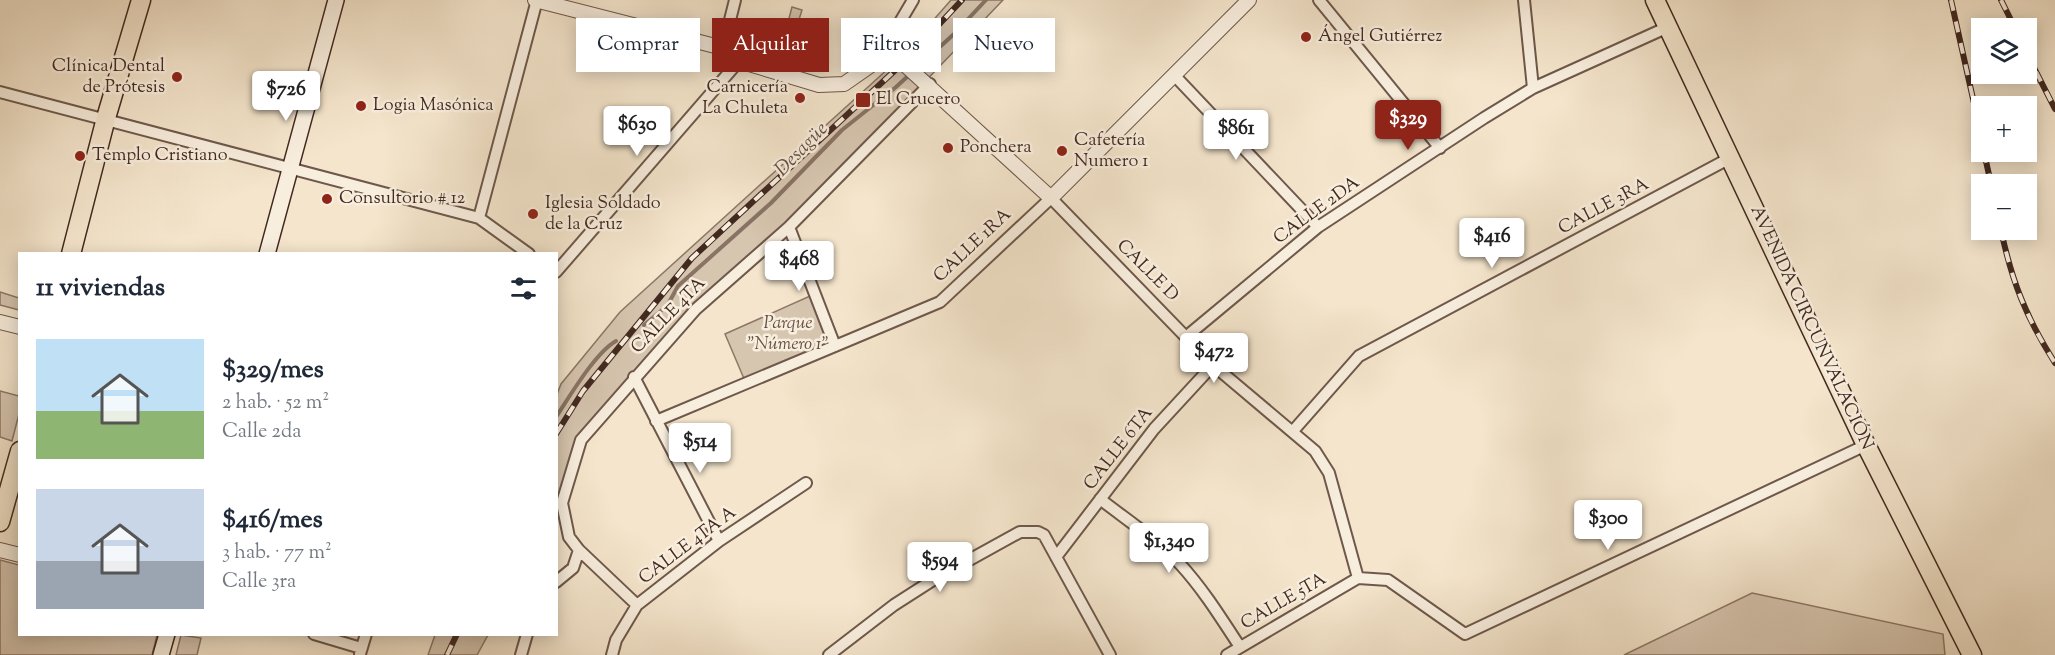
<!DOCTYPE html>
<html lang="es">
<head>
<meta charset="utf-8">
<style>
	:root { --surface:#fff; --page:#f6f6f7; --text:#1f2937; --muted:#747a83; --accent:#8f2418 }
	body { margin:0; font-family:"Sorts Mill Goudy",serif; background:var(--page); color:var(--text); height:100vh; display:flex; flex-direction:column; font-size:22px; white-space:nowrap }
	* { box-sizing:border-box; margin:0 }
	p { font-size:20px; color:var(--muted) }
	.icon { flex:none; width:33px; height:33px; fill:none; stroke:currentColor; stroke-width:2; stroke-linecap:round; stroke-linejoin:round }
	.map { position:relative; flex:1; overflow:hidden }
	.drawer { position:absolute; left:18px; top:252px; width:540px; height:384px; display:flex; flex-direction:column; background:var(--surface); border-radius:0px; box-shadow:0 3px 15px #0003 }
	.drawer>* { flex:none }
	.guide { position:absolute; left:576px; top:18px; width:570px; height:54px; display:flex; gap:12px }
	.controls { position:absolute; left:1971px; top:18px; display:grid; gap:12px }
	.controls a { display:grid; place-items:center; width:66px; height:66px; border-radius:0px; background:var(--surface); box-shadow:0 3px 15px #0003; font-size:30px }
	.price { position:absolute; translate:-50% -51px; padding:0 14px; border-radius:6px; background:#fff; color:#222; font-size:20px; line-height:39px; filter:drop-shadow(0 2px 3px #0008) }
	.price::after { content:''; position:absolute; left:50%; top:36px; width:18px; height:14px; margin-left:-9px; background:inherit; clip-path:polygon(0 0,100% 0,50% 100%) }
	.price.selected { background:var(--accent); color:#fff }
	ul { padding:0; list-style:none }
	li { display:flex; align-items:center; gap:18px; height:150px; padding:0 18px }
	li span { display:grid; place-items:center; flex:none; width:168px; height:120px; border-radius:0px; color:#555 }
	li>.icon { margin-inline-start:auto }
	span .icon { width:72px; height:72px; fill:#fffc; stroke-width:1 }
	li b { font-size:26px }
	h2 { display:flex; justify-content:space-between; align-items:center; height:72px; padding:0 18px; font-size:26px }
	.pill { padding:0 21px; border-radius:0px; background:var(--surface); box-shadow:0 3px 15px #0003; font-size:21px; line-height:54px }
	.pill.selected { background:var(--accent); color:#fff }
	.map>svg:first-child { display:block }
	.green { fill:#d6c5af; stroke:#8c7768; stroke-width:1.5 }
	.lines { fill:none; stroke-linecap:round; stroke-linejoin:round }
	.stream { stroke:#887364; stroke-width:4 }
	.minor-casing { stroke:#6e584b; stroke-width:14 }
	.tertiary-casing { stroke:#6e584b; stroke-width:16 }
	.secondary-casing { stroke:#422920; stroke-width:18 }
	.primary-casing { stroke:#422920; stroke-width:21 }
	.trunk-casing { stroke:#422920; stroke-width:21 }
	.minor { stroke:#f8eede; stroke-width:10 }
	.tertiary { stroke:#f8eede; stroke-width:14 }
	.secondary { stroke:#f8eede; stroke-width:15 }
	.primary { stroke:#f4e5cc; stroke-width:18 }
	.trunk { stroke:#f4e5cc; stroke-width:18 }
	.rail-casing { stroke:#422920; stroke-width:6 }
	.rail { stroke:#f8eede; stroke-width:4; stroke-dasharray:11; stroke-linecap:butt }
	.poi-dot { fill:#8f2418; stroke:#f8eede; stroke-width:2 }
	.labels { text-anchor:middle; dominant-baseline:central; stroke-width:5; stroke-linejoin:round; paint-order:stroke }
	.poi-label { font-size:18px; fill:#422920; stroke:#f8eede; text-anchor:start }
	.street-label { font-size:18px; fill:#422920; stroke:#f8eede }
	.park-label { font-size:18px; font-style:italic; fill:#675044; stroke:#f8eede }
	.water-label { font-size:20px; font-style:italic; fill:#654e42; stroke:#f8eede }
</style>
</head>
<body>
<div class="map">
<svg width="2055" height="655" viewBox="0 0 2055 655">
	<rect width="100%" height="100%" fill="#f4e5cc"/>
	<filter id="stains"><feTurbulence type="fractalNoise" baseFrequency=".00333" numOctaves="4"/><feColorMatrix values="0 0 0 0 .2 0 0 0 0 .09 0 0 0 0 .02 0 0 0 .5 -.17"/></filter>
	<radialGradient id="worn" r=".72"><stop offset=".6" stop-color="#630" stop-opacity="0"/><stop offset="1" stop-color="#630" stop-opacity=".3"/></radialGradient>
	<path class="green" d="M951,0h52l-217,227 -89,74 -119,138 -21,64 -1,-106 5,-13 59,-72 281,-255z
		M792,7l10,3 -12,38 -8,-3z
		M0,292l19,6v12l-19,-5z
		M810,296l20,49 -85,36 -20,-47z
		M0,391l19,5v18l-7,27 -12,-4z
		M0,560l19,5 1,69 137,1 -5,20h-152z
		M1752,593l191,41 2,21h-321z
		M181,635l20,3 -4,17h-21z
		M435,635v-1l53,1 -11,20h-49z"/>
	<g class="lines">
		<path class="stream" d="M644,325l23,-19 11,-20 93,-83 71,-73 54,-43 58,-53 32,-34
			M556,417c14,-21 39,-64 60,-76"/>
		<defs>
			<path id="minor" d="M1319,0l121,148
				M1524,0l9,88
				M723,48l12,-48
				M877,61l36,-61
				M1175,76l143,151
				M0,92l479,126 50,36
				M479,218l58,-218
				M789,227l46,119
				M556,272l183,-211
				M1187,336l131,-109 166,-109 49,-30 135,-61
				M634,377l85,164
				M656,421l284,-119 111,-104 162,167 102,86 14,22 29,105
				M1293,431l66,-75 371,-198
				M1100,499c27,21 56,40 80,65 23,25 41,54 60,83
				M1056,557l98,-128 59,-64
				M1358,578l30,2 77,54 401,-189
				M556,582l17,-14 6,-18
				M637,605l-58,-55 -10,-13 -7,-34 19,-63 115,-131 93,-82 141,-143
				M314,634l47,14
				M360,654l6,-20
				M521,655l6,-21
				M612,655l4,-15 21,-35 82,-64 87,-58
				M829,655l65,-50 39,-25 87,-48h18l6,3 66,120
				M1227,655l131,-77"/>
			<path id="tertiary" d="M535,0l188,48 16,13 80,24 25,-1 33,-23 26,2 148,135 198,-198
				M0,322l20,5
				M0,550l20,5"/>
			<path id="secondary" d="M267,254l69,-254
				M161,655l6,-21"/>
			<path id="primary" d="M71,254l35,-136 35,-118
				M0,522l20,-71"/>
			<path id="trunk" d="M1655,0l211,445 106,210"/>
		</defs>
		<use href="#minor" class="minor-casing"/>
		<use href="#tertiary" class="tertiary-casing"/>
		<use href="#secondary" class="secondary-casing"/>
		<use href="#primary" class="primary-casing"/>
		<use href="#trunk" class="trunk-casing"/>
		<use href="#minor" class="minor"/>
		<use href="#tertiary" class="tertiary"/>
		<use href="#secondary" class="secondary"/>
		<use href="#primary" class="primary"/>
		<use href="#trunk" class="trunk"/>
		<defs>
			<path id="rail" d="M1951,0l31,139
				M2001,0l14,28
				M2026,52l29,57
				M1984,152l7,32
				M2001,230c11,52 25,87 54,133
				M556,434l27,-43 109,-133 211,-195 59,-63
				M447,655l10,-21"/>
		</defs>
		<use href="#rail" class="rail-casing"/>
		<use href="#rail" class="rail"/>
	</g>
	<g class="poi-dot">
		<circle cx="1306" cy="37" r="6"/>
		<circle cx="177" cy="77" r="6"/>
		<circle cx="800" cy="98" r="6"/>
		<rect x="855" y="92" width="16" height="16" rx="3"/>
		<circle cx="361" cy="106" r="6"/>
		<circle cx="948" cy="148" r="6"/>
		<circle cx="1062" cy="151" r="6"/>
		<circle cx="80" cy="156" r="6"/>
		<circle cx="327" cy="199" r="6"/>
		<circle cx="533" cy="214" r="6"/>
	</g>
	<g class="labels">
		<g class="poi-label">
			<text x="1318" y="37">Ángel Gutiérrez</text>
			<text x="165" y="67" text-anchor="end">Clínica Dental<tspan x="165" dy="21">de Prótesis</tspan></text>
			<text x="788" y="88" text-anchor="end">Carnicería<tspan x="788" dy="21">La Chuleta</tspan></text>
			<text x="876" y="100">El Crucero</text>
			<text x="373" y="106">Logia Masónica</text>
			<text x="1074" y="141">Cafetería<tspan x="1074" dy="21">Numero 1</tspan></text>
			<text x="960" y="148">Ponchera</text>
			<text x="92" y="156">Templo Cristiano</text>
			<text x="339" y="199">Consultorio # 12</text>
			<text x="545" y="204">Iglesia Soldado<tspan x="545" dy="21">de la Cruz</tspan></text>
		</g>
		<g class="street-label">
			<text transform="translate(1604 207) rotate(-28)">CALLE 3RA</text>
			<text transform="translate(1317 211) rotate(-36)">CALLE 2DA</text>
			<text transform="translate(973 246) rotate(-43)">CALLE 1RA</text>
			<text transform="translate(1147 271) rotate(45)">CALLE D</text>
			<text transform="translate(669 316) rotate(-46)">CALLE 4TA</text>
			<text transform="translate(1811 328) rotate(65)">AVENIDA CIRCUNVALACIÓN</text>
			<text transform="translate(1119 449) rotate(-52)">CALLE 6TA</text>
			<text transform="translate(688 546) rotate(-37)">CALLE 4TA A</text>
			<text transform="translate(1284 602) rotate(-30)">CALLE 5TA</text>
		</g>
		<g class="park-label">
			<text x="788" y="324">Parque<tspan x="788" dy="21">"Número 1"</tspan></text>
		</g>
		<g class="water-label">
			<text transform="translate(802 150) rotate(-46)">Desagüe</text>
		</g>
	</g>
	<rect width="100%" height="100%" filter="url(#stains)"/>
	<rect width="100%" height="100%" fill="url(#worn)"/>
</svg>
<div class="controls">
<a><svg class="icon" aria-label="layers" viewBox="0 0 24 24"><path d="M12 4l9 5-9 5-9-5zM3 14l9 5 9-5"/></svg></a>
<a>+</a>
<a>−</a>
</div>
<b class="price" style="left:286px;top:122px">$726</b>
<b class="price selected" style="left:1408px;top:151px">$329</b>
<b class="price" style="left:637px;top:157px">$630</b>
<b class="price" style="left:1236px;top:161px">$861</b>
<b class="price" style="left:1492px;top:269px">$416</b>
<b class="price" style="left:799px;top:292px">$468</b>
<b class="price" style="left:1214px;top:384px">$472</b>
<b class="price" style="left:700px;top:474px">$514</b>
<b class="price" style="left:1608px;top:551px">$300</b>
<b class="price" style="left:1169px;top:574px">$1,340</b>
<b class="price" style="left:940px;top:593px">$594</b>
<div class="guide">
<a class="pill">Comprar</a>
<a class="pill selected">Alquilar</a>
<a class="pill">Filtros</a>
<a class="pill">Nuevo</a>
</div>
<section class="drawer">
<h2>11 viviendas<svg class="icon" aria-label="filters" viewBox="0 0 24 24"><path d="M4 7h16M4 17h16"/><circle cx="9" cy="7" r="2"/><circle cx="15" cy="17" r="2"/></svg></h2>
<ul>
<li><span style="background:linear-gradient(#bfe0f5 60%,#8fb573 0)"><svg class="icon" aria-label="home" viewBox="0 0 24 24"><path d="M3 11l9-7 9 7M6 9v11h12V9"/></svg></span><div><b>$329/mes</b><p>2 hab. · 52 m²</p><p>Calle 2da</p></div></li>
<li><span style="background:linear-gradient(#c9d6e8 60%,#9aa5b1 0)"><svg class="icon" aria-label="home" viewBox="0 0 24 24"><path d="M3 11l9-7 9 7M6 9v11h12V9"/></svg></span><div><b>$416/mes</b><p>3 hab. · 77 m²</p><p>Calle 3ra</p></div></li>
</ul>
</section>
</div>
</body>
</html>
